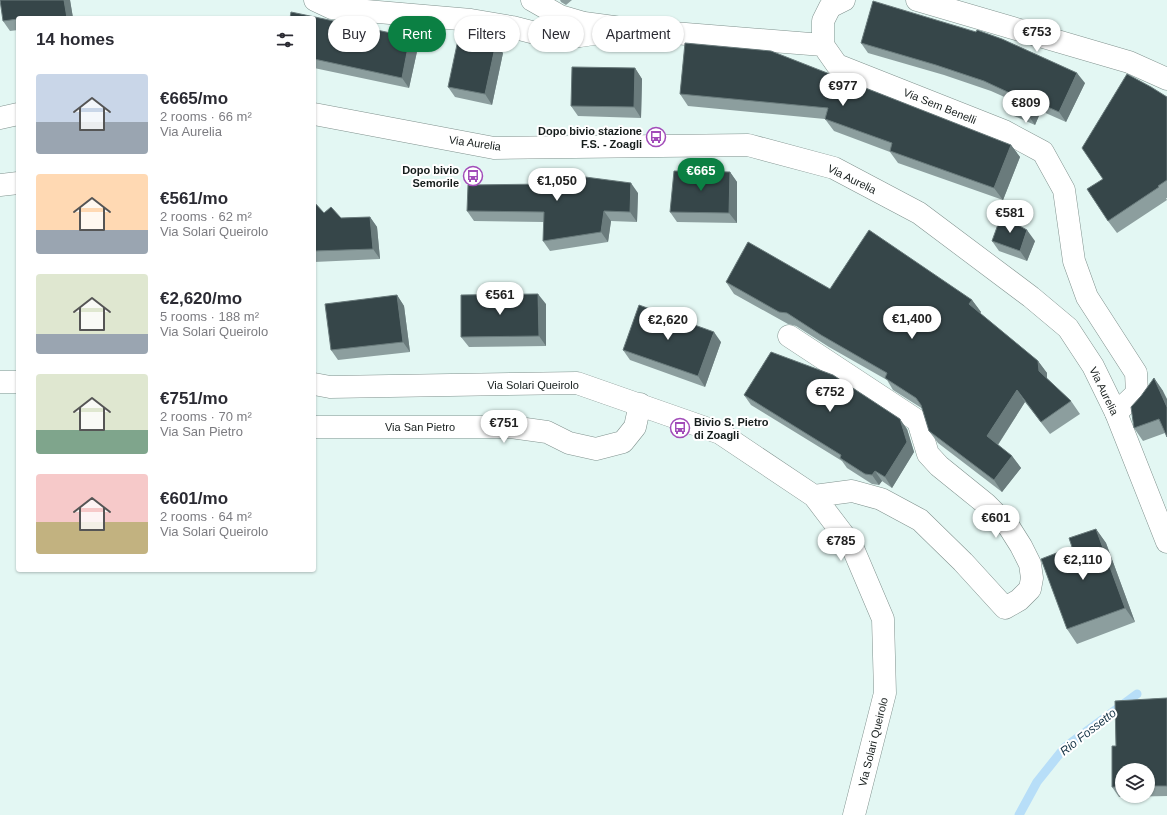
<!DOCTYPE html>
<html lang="en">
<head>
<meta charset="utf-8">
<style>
	:root { --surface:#fff; --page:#f2f2f3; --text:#2b2b33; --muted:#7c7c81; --accent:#0b8043 }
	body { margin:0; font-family:Arial,sans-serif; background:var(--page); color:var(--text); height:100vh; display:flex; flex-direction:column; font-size:15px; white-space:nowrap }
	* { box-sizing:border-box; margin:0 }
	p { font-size:13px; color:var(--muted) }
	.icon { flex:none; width:22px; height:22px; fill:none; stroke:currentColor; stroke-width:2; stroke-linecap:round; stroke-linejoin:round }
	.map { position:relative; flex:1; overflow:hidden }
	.sheet { position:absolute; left:16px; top:16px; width:300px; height:556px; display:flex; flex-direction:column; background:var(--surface); border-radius:4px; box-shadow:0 1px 3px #0004 }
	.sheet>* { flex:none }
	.guide { position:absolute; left:328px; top:16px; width:380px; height:36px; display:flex; gap:8px }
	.fabs { position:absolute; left:1115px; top:763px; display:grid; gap:8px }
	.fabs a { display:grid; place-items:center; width:40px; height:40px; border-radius:50%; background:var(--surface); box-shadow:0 1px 3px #0004; font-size:20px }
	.price { position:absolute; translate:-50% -34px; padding:0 9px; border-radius:14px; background:#fff; color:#222; font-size:13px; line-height:26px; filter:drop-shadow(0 1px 2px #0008) }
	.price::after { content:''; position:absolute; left:50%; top:24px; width:12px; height:9px; margin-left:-6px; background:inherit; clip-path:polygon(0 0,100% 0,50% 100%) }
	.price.on { background:var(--accent); color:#fff }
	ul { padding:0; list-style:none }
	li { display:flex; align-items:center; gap:12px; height:100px; padding:0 20px }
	li span { display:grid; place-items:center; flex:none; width:112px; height:80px; border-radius:4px; color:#555 }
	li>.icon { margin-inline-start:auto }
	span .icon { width:48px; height:48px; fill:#fffc; stroke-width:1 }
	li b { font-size:17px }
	h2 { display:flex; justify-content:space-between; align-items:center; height:48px; padding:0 20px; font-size:17px }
	.tag { padding:0 14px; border-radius:18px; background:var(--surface); box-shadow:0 1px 3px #0004; font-size:14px; line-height:36px }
	.tag.on { background:var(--accent); color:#fff }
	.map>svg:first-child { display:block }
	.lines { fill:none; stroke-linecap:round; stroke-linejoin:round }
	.stream { stroke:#b7def8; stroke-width:9 }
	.minor-casing { stroke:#80928e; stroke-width:23 }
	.major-casing { stroke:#80928e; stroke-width:23 }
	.minor { stroke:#fff; stroke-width:22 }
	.major { stroke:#fff; stroke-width:22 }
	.wall { fill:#8c9e9e; fill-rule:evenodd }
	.shaded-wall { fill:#6a7b7c }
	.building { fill:#364649; stroke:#6a7b7c }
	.labels { text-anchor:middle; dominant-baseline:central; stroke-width:4; stroke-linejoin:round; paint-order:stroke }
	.street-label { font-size:11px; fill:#161d1c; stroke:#fff }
	.poi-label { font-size:11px; font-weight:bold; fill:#161d1c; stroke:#fff; text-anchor:end }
	.water-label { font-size:12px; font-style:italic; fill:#163446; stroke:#fff }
</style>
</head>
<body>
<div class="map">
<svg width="1167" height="815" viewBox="0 0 1167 815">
	<rect width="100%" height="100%" fill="#e3f7f3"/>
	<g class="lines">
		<path class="stream" d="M1019,815l18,-33 28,-35 72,-53"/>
		<defs>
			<path id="minor" d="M315,0l17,8 139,12 41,7 31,8 37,1 47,-7
				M532,0l28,16 24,7 52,7 187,15
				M844,0l-14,7 -7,14v24l14,20 167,66 39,21 21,38 10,71 13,36 49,76 1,20 -21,20
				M917,0l212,62 38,17
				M0,185l18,-2
				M789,336l129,85 10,33 11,12 47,38 23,23 12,19 9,18 2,14 -2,11 -11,11 -14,8 -42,-46 -43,-42 -39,-21 -29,-8 -38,5
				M0,382h18
				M314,384l16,3 247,-4 143,50 94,63 38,50 31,73 2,74 -31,122
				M314,427h197l36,5 22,11 27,6 27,-7 12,-15 5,-23"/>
			<path id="major" d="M314,114l180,34 254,-3 86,23 85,45 112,84 37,31 25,38 23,47 51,129
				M0,118l18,-4"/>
		</defs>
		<use href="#minor" class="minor-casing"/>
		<use href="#major" class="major-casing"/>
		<use href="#minor" class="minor"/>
		<use href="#major" class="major"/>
	</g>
	<path class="wall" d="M70,0l3,18h-55v12l-8,1 -7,-10z
		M560,0h12l-6,5 -5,-3z
		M314,18l96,19 8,10 -9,41 -95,-20z
		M685,43l326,102 9,12 -17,43 -105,-37 -8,-11 -56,-21 -9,-12 -137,-13 -8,-12z
		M861,43l224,40 -19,39 -25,-11 -6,14 -21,-9 -7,-11 2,-6 -18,-8 -47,-16 -76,-22z
		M503,53l-11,52 -37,-8 -7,-10z
		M635,68l7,11 -1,39 -63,-2 -7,-10z
		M1167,97v101h-1l1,2 -50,33 -9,-12z
		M730,172l7,10v41l-60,-1 -7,-10z
		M638,193l-1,29 -26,-1 -3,21 -58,9 -7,-10 1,-19 -70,-1 -7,-10z
		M314,202l10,11 17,5 29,-1 7,10 3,32 -66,3z
		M992,241h43l-8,20 -28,-10z
		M726,282l104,7 142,11 9,12 -1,1 58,48 9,12v6l24,22 9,13 -30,20 -25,-32 -27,43 14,11 9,12 -19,24 -64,-49 -9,-12 -6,-22 -30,-19 -6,-10 -58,-33 -33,-21 -8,-2 -54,-30z
		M397,295l7,11 6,46 -72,8 -7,-10z
		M546,304v42l-77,1 -8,-10z
		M721,342l-16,45 -75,-27 -7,-10z
		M1154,378l9,13 2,42 -22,8 -9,-13z
		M744,395l163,34 7,23 -22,36 -10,-7 -3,4 -7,-1 -25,-16 -5,-7 -91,-56z
		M1096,529l10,14 29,79 -58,22 -10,-15 5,-82z
		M1167,698v98l-48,1 -7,-10v-41h4l-1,-45zM1122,770h26v26h-26z"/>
	<path class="shaded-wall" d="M64,0h6l3,18h-6z
		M410,37l8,10 -9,41 -7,-10z
		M496,43l7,10 -11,52 -7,-11z
		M635,68l7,11 -1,39 -7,-11z
		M1077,73l8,10 -19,39 -7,-10z
		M1034,101l7,10 -6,14 -7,-10z
		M1011,145l9,12 -17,43 -9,-12z
		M730,172l7,10v41l-8,-10z
		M631,183l7,10 -1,29 -7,-10z
		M604,211l7,10 -3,21 -7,-10z
		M370,217l7,10 3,32 -7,-10z
		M1027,230l8,11 -8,20 -7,-10z
		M538,294l8,10v42l-7,-10z
		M397,295l7,11 6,46 -7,-10z
		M972,300l9,12 -3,5 -9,-13z
		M714,332l7,10 -16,45 -7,-11z
		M1038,361l9,12v10l-8,-12z
		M1154,378l9,13 4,8v8z
		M1017,390l8,12 -30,47 -8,-13z
		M900,419l7,10 7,23 -22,36 -7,-11z
		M1012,456l9,12 -19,24 -8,-12z
		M875,471l7,10 -3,4 -7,-10z
		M1096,529l10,14 29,79 -10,-14z"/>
	<path class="building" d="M0,0h64l3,18h-38v-1l-11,1v1l-15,2z
		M873,1l103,31 1,-2 25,9 75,34 -18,39 -25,-11 -6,14 -21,-10 5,-11 -28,-13 -48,-16 -75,-22z
		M291,12l119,25 -8,41 -88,-19v-41h-24z
		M459,35l37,8 -11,51 -37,-7z
		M685,43l86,8 240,94 -17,43 -104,-37 2,-8 -67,-24 3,-11 -148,-14z
		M572,67l63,1 -1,39 -63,-1z
		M1127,74l24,13 16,10v83l-9,6 1,1 -51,34 -21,-32 16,-10 -21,-31z
		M674,171l56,1 -1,41 -59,-1z
		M547,172l84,11 -1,29 -26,-1 -3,21 -58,9 1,-29 -77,-1 1,-26 78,-1z
		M314,202l10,11 7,-6 10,11 29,-1 3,32 -59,2z
		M1001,216l26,14 -7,21 -28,-10z
		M869,230l103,70 -3,4 69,57 1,10 32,30 -30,21 -24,-32 -30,46 25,20 -18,24 -65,-49 -8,-26 -5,-7 -31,-20 2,-5 -66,-38 -34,-22 -8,-1 -53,-30 22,-40 82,47z
		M538,294l1,42 -78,1v-42z
		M397,295l6,47 -72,8 -6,-46z
		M639,305l75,27 -16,44 -75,-26z
		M771,352l62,23 67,44 7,23 -22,35 -10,-6 -3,4 -7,-1 -25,-16 1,-3 -97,-60z
		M1154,378l13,29v30l-8,-18 -25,9 -3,-21 10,-11z
		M1096,529l29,79 -58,21 -26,-70 31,-12 -3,-9z
		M1167,698v88h-19v-16h-26v17h-10v-41h4l-1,-45z"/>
	<defs>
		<symbol id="bus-ring" viewBox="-11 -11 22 22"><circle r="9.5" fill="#fff" stroke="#a24cb9" stroke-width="1.5"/><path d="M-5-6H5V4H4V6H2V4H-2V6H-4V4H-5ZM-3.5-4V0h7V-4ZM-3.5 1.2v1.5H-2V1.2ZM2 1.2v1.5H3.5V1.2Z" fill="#a24cb9"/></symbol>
	</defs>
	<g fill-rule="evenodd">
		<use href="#bus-ring" x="645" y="126" width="22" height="22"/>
		<use href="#bus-ring" x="462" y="165" width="22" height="22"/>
		<use href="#bus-ring" x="669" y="417" width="22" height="22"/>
	</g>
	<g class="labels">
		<g class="street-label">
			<text transform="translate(940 106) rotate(22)">Via Sem Benelli</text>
			<text transform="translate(475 143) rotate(8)">Via Aurelia</text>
			<text transform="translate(852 179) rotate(26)">Via Aurelia</text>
			<text x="533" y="385">Via Solari Queirolo</text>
			<text transform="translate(1104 391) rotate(64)">Via Aurelia</text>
			<text x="420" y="427">Via San Pietro</text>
			<text transform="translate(873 742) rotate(-76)">Via Solari Queirolo</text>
		</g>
		<g class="poi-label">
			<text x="642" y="131">Dopo bivio stazione<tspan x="642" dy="13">F.S. - Zoagli</tspan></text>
			<text x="459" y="170">Dopo bivio<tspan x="459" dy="13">Semorile</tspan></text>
			<text x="694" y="422" text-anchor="start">Bivio S. Pietro<tspan x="694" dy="13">di Zoagli</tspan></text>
		</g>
		<g class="water-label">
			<text transform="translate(1088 732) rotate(-38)">Rio Fossetto</text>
		</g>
	</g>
</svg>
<div class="fabs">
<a><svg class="icon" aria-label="layers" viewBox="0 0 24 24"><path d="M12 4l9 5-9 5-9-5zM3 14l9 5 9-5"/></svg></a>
</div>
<b class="price" style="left:1037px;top:53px">€753</b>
<b class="price" style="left:843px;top:107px">€977</b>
<b class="price" style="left:1026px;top:124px">€809</b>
<b class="price on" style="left:701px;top:192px">€665</b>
<b class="price" style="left:557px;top:202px">€1,050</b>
<b class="price" style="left:1010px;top:234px">€581</b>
<b class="price" style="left:500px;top:316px">€561</b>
<b class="price" style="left:912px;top:340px">€1,400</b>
<b class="price" style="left:668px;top:341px">€2,620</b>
<b class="price" style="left:830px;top:413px">€752</b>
<b class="price" style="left:504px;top:444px">€751</b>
<b class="price" style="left:996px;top:539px">€601</b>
<b class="price" style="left:841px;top:562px">€785</b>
<b class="price" style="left:1083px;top:581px">€2,110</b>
<div class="guide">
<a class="tag">Buy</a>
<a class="tag on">Rent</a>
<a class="tag">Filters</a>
<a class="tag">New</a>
<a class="tag">Apartment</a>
</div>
<section class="sheet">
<h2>14 homes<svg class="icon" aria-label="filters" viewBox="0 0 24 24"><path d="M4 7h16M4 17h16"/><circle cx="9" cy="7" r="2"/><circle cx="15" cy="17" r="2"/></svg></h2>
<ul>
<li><span style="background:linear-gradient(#c9d6e8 60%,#9aa5b1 0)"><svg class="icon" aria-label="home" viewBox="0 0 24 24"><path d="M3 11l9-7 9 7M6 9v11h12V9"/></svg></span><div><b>€665/mo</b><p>2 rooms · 66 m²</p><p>Via Aurelia</p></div></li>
<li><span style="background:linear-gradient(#ffd9b3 70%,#9aa5b1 0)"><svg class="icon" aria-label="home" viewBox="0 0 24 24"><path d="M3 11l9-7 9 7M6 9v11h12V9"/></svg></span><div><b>€561/mo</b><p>2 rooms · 62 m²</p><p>Via Solari Queirolo</p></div></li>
<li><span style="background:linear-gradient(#dfe7d0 75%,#9aa5b1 0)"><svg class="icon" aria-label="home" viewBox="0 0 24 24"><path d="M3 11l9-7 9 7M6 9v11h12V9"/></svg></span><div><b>€2,620/mo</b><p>5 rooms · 188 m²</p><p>Via Solari Queirolo</p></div></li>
<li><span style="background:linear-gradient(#dfe7d0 70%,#7fa58c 0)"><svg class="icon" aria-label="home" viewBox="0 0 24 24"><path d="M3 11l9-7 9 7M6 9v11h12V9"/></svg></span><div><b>€751/mo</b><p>2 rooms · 70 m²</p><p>Via San Pietro</p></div></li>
<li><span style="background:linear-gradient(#f6c9c9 60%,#c2b280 0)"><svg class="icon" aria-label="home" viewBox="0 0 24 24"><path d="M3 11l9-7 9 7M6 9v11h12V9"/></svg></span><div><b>€601/mo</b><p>2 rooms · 64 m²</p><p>Via Solari Queirolo</p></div></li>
</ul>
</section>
</div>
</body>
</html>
